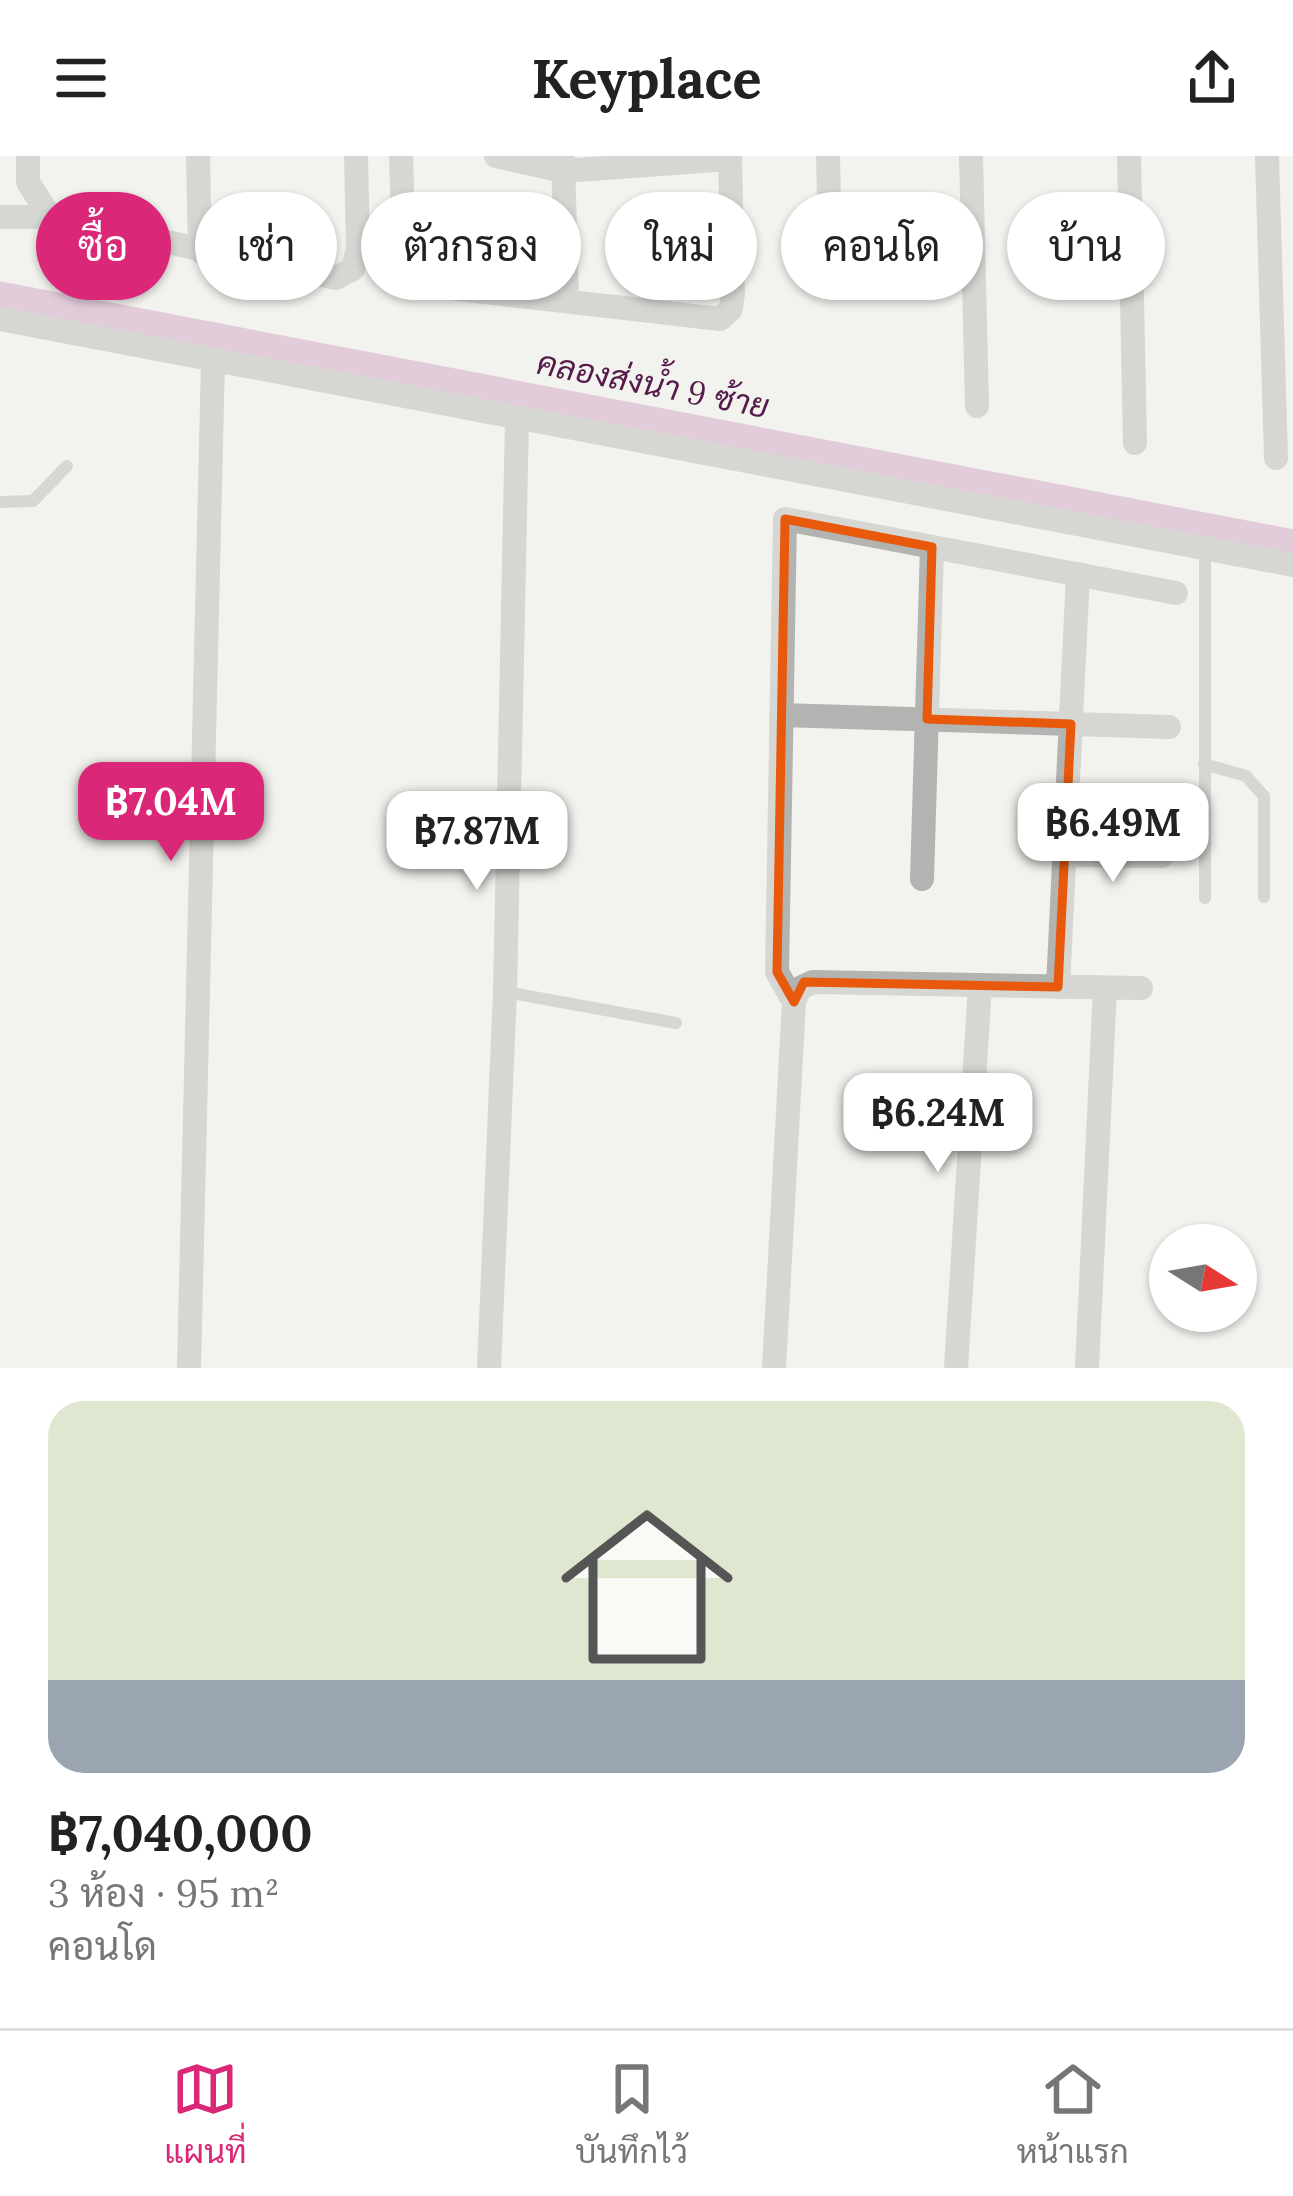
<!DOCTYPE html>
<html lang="th">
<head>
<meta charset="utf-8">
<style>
	:root { --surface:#fff; --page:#f6f6f6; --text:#222; --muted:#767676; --line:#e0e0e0; --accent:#db2777 }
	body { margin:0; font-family:Lora,Sarabun,serif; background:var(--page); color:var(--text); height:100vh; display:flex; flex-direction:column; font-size:45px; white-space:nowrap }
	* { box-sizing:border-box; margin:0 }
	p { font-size:39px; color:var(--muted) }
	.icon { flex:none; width:66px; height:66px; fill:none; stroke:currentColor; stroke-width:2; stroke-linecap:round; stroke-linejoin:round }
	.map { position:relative; height:1212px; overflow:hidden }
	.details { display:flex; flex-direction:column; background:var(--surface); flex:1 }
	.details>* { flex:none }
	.banner { position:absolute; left:36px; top:36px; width:1221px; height:108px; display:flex; gap:24px }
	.needle { width:78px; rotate:101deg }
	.controls { position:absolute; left:1149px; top:1068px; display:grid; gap:24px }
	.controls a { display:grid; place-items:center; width:108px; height:108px; border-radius:50%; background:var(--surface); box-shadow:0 3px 9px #0004; font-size:60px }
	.price { position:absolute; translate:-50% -102px; padding:0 27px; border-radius:24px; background:#fff; color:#222; font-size:39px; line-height:78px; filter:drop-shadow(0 3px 6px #0008) }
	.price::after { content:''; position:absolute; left:50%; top:72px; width:36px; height:27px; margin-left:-18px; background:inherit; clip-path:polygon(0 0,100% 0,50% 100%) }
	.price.active { background:var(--accent); color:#fff }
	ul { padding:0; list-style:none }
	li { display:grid; align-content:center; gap:24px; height:636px; padding:0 48px }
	li span { display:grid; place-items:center; height:372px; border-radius:36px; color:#555 }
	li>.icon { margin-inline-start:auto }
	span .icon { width:216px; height:216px; fill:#fffc; stroke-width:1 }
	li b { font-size:51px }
	.tag { padding:0 42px; border-radius:54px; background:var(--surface); box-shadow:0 3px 9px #0004; font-size:42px; line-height:108px }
	.tag.active { background:var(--accent); color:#fff }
	header { display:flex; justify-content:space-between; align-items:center; height:156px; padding:0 48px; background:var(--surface); font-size:54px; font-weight:800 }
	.menu { display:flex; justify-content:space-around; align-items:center; height:168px; border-top:3px solid var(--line); background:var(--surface); font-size:33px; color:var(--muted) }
	.menu a { display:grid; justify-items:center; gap:6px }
	.menu .active { color:var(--accent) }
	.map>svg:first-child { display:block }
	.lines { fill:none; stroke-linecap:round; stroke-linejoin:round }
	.canal { stroke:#cf9dc1; stroke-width:27 }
	.service { stroke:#b3b3b2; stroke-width:12 }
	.minor { stroke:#b3b3b2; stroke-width:24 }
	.marked { fill:none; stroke:#e8590c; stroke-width:9; stroke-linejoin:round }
	.labels { text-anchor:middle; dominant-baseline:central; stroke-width:10; stroke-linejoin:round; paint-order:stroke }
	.water-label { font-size:33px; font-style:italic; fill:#551b4a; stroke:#f2f2ee }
</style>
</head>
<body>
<header><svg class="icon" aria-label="menu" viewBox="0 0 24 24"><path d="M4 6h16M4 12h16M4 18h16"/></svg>Keyplace<svg class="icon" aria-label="share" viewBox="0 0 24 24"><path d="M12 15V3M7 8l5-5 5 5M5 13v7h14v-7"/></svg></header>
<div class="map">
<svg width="1293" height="1212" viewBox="0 0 1293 1212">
	<rect width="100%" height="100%" fill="#f2f2ee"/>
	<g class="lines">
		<path class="canal" d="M0,139l1293,248"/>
		<path class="service" d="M0,346l33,-1 34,-35
			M1205,394v348
			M1204,608l42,12 18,20v101
			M506,836l170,31"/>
		<path class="minor" d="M28,0v26l22,35 286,61 17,-9 5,-20 -2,-93
			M198,0l2,95
			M401,0l4,127 315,36 11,-10 2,-16 -3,-137
			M496,0l67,15 167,-12
			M828,0l2,91
			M971,0l6,250
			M1129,0l6,287
			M1267,0l9,302
			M563,3l4,142
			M0,61h50
			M0,163l1293,246
			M781,559l388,12
			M1064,699l98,1
			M922,723l10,-332
			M1058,831l20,-413
			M794,846l-17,-30 8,-453 391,74
			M189,1212l24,-1008
			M489,1212l16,-376 12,-573
			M774,1212l20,-366 6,-14 13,-6 328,6
			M956,1212l24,-383
			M1087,1212l18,-380"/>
	</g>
	<path d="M0 0H1293V1212H0ZM785,363l147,28 -5,172 144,5 -13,263 -254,-5 -10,20 -17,-30z" fill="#f2f2ee" fill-opacity=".55" fill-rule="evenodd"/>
	<path class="marked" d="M785,363l147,28 -5,172 144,5 -13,263 -254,-5 -10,20 -17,-30z"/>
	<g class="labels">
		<g class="water-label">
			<text transform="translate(653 228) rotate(11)">คลองส่งน้ำ 9 ซ้าย</text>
		</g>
	</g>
</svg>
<div class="controls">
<a><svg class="needle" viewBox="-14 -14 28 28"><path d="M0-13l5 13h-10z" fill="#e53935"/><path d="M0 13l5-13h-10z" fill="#767676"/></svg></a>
</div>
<b class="price active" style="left:171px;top:708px">฿7.04M</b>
<b class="price" style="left:1113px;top:729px">฿6.49M</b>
<b class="price" style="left:477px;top:737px">฿7.87M</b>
<b class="price" style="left:938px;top:1019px">฿6.24M</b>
<div class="banner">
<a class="tag active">ซื้อ</a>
<a class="tag">เช่า</a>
<a class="tag">ตัวกรอง</a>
<a class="tag">ใหม่</a>
<a class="tag">คอนโด</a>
<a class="tag">บ้าน</a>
</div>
</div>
<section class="details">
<ul>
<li><span style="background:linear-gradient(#dfe7d0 75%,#9aa5b1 0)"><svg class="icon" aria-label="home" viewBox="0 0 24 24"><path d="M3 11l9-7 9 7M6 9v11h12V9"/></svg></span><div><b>฿7,040,000</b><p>3 ห้อง · 95 m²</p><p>คอนโด</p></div></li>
</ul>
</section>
<nav class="menu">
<a class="active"><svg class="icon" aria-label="map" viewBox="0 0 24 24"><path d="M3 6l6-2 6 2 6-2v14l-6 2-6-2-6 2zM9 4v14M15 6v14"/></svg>แผนที่</a>
<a><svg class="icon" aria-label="saved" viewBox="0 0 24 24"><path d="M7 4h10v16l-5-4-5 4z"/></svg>บันทึกไว้</a>
<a><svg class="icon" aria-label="home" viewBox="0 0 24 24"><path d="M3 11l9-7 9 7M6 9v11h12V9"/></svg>หน้าแรก</a>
</nav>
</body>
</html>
